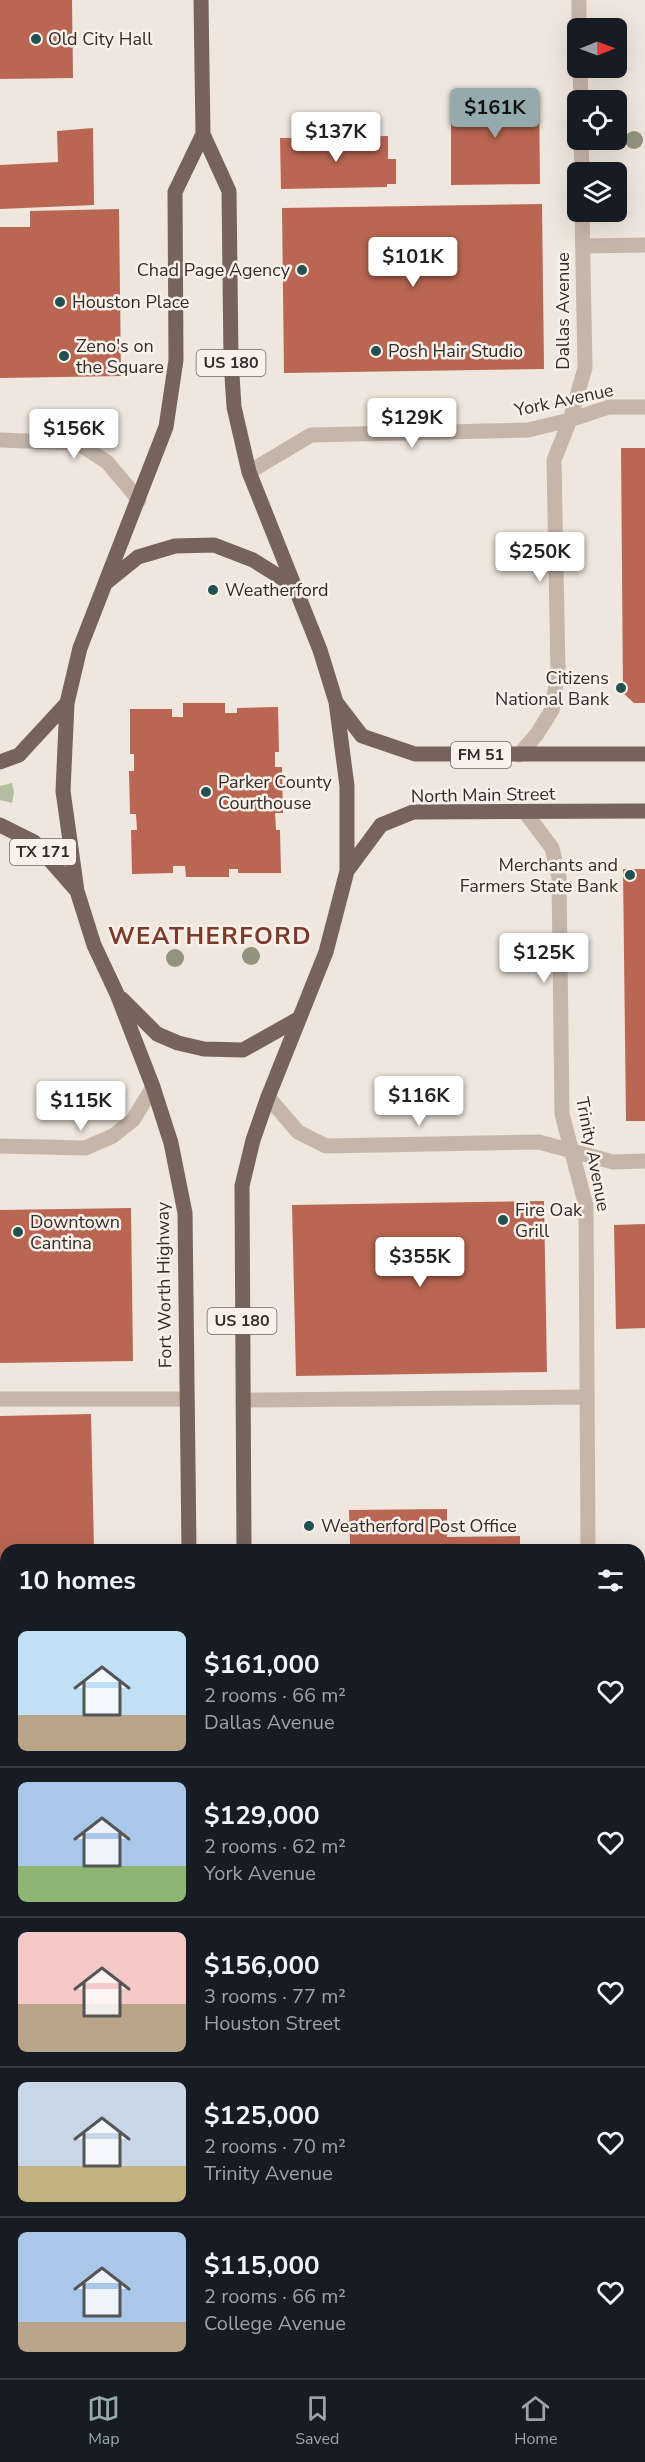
<!DOCTYPE html>
<html lang="en">
<head>
<meta charset="utf-8">
<style>
	:root { --surface:#171b24; --page:#242831; --text:#f1f3f6; --muted:#9ea1a6; --line:#363941; --accent:#94aaac }
	body { margin:0; font-family:"Nunito Sans",sans-serif; background:var(--page); color:var(--text); height:100vh; display:flex; flex-direction:column; font-size:22px; white-space:nowrap }
	* { box-sizing:border-box; margin:0 }
	p { font-size:20px; color:var(--muted) }
	.icon { flex:none; width:33px; height:33px; fill:none; stroke:currentColor; stroke-width:2; stroke-linecap:round; stroke-linejoin:round }
	.map { position:relative; flex:1; overflow:hidden }
	.panel { position:absolute; left:0px; top:1544px; width:645px; height:836px; display:flex; flex-direction:column; background:var(--surface); border-radius:18px 18px 0 0; box-shadow:0 6px 24px #0002 }
	.panel>* { flex:none }
	.needle { width:39px; rotate:89deg }
	.controls { position:absolute; left:567px; top:18px; display:grid; gap:12px }
	.controls a { display:grid; place-items:center; width:60px; height:60px; border-radius:9px; background:var(--surface); box-shadow:0 6px 24px #0002; font-size:30px }
	.price { position:absolute; translate:-50% -51px; padding:0 14px; border-radius:6px; background:#fff; color:#222; font-size:20px; line-height:39px; filter:drop-shadow(0 2px 3px #0008) }
	.price::after { content:''; position:absolute; left:50%; top:36px; width:18px; height:14px; margin-left:-9px; background:inherit; clip-path:polygon(0 0,100% 0,50% 100%) }
	.price.active { background:var(--accent); color:#111 }
	ul { padding:0; list-style:none }
	li { display:flex; align-items:center; gap:18px; height:150px; padding:0 18px }
	li+li { border-top:2px solid var(--line) }
	li span { display:grid; place-items:center; flex:none; width:168px; height:120px; border-radius:9px; color:#555 }
	li>.icon { margin-inline-start:auto }
	span .icon { width:72px; height:72px; fill:#fffc; stroke-width:1 }
	li b { font-size:26px }
	h2 { display:flex; justify-content:space-between; align-items:center; height:72px; padding:0 18px; font-size:26px }
	.menu { display:flex; justify-content:space-around; align-items:center; height:84px; border-top:2px solid var(--line); background:var(--surface); font-size:16px; color:var(--muted) }
	.menu a { display:grid; justify-items:center; gap:3px }
	.menu .active { color:var(--accent) }
	.map>svg:first-child { display:block }
	.green { fill:#b4bd9f }
	.building { fill:#b96652 }
	.lines { fill:none; stroke-linecap:round; stroke-linejoin:round }
	.service { stroke:#c6b6aa; stroke-width:15 }
	.minor { stroke:#c6b6aa; stroke-width:15 }
	.primary { stroke:#75635c; stroke-width:15 }
	.tree { fill:#92947e }
	.poi-dot { fill:#235152; stroke:#f8f0e9; stroke-width:2 }
	.labels { text-anchor:middle; dominant-baseline:central; stroke-width:5; stroke-linejoin:round; paint-order:stroke }
	.shield { fill:#f8f0e9; stroke:#706763; stroke-width:1.5 }
	.shield-label { font-size:16px; font-weight:bold; fill:#352c29 }
	.poi-label { font-size:18px; fill:#352c29; stroke:#f8f0e9; text-anchor:start }
	.street-label { font-size:18px; fill:#352c29; stroke:#f8f0e9 }
	.district-label { font-size:24px; font-weight:bold; letter-spacing:1.5px; fill:#7b3a2b; stroke:#f8f0e9 }
</style>
</head>
<body>
<div class="map">
<svg width="645" height="2378" viewBox="0 0 645 2378">
	<rect width="100%" height="100%" fill="#efe6dd"/>
	<path class="green" d="M12,783l2,9 -2,11 -12,-3v-14z"/>
	<path class="building" d="M0,0h72l1,78 -73,1z
		M451,93h88l1,91 -89,1z
		M93,128l1,77 -94,4v-44l58,-3 -1,-31z
		M388,136v23h8v25h-9v3l-106,2 -1,-51z
		M542,204l2,165 -260,4 -2,-165z
		M119,209l2,167 -121,2v-151h30v-16z
		M621,448h24v255h-11l-11,-10z
		M183,703h42v10h12v-5l41,-1 1,45h-4v15h7l1,46h-8l1,17h4l1,43h-43v-4h-9v8h-43l-1,-11h-12v7l-41,1 -1,-44h6l-1,-16h-6l-1,-43h5v-17h-4v-45h42v8h11z
		M623,869h22v252h-19z
		M544,1201l3,171 -251,4 -4,-171z
		M131,1208l2,153 -133,2v-153z
		M645,1224v104l-29,1 -2,-104z
		M91,1414l3,136h-88v159h-6v-293z
		M447,1509v28l73,-1v14h-185v-6h15l-1,-34z
		M0,1792h6v84h-6z
		M0,2221h6v60h-6z
		M501,2373v5h-191v-4z"/>
	<g class="lines">
		<path class="service" d="M583,246l62,-1
			M0,1399h186
			M243,1400l344,-3
			M85,2373v5"/>
		<path class="minor" d="M579,0v28
			M580,68l1,32
			M581,140l1,32
			M0,440l77,3 30,19 32,38
			M249,472l62,-37 217,-5 42,-10 39,-13h36
			M519,755l18,-21 15,-24 6,-38 -4,-212 16,-40 15,-52 -3,-156
			M525,812l27,36 7,29 3,237 24,92 2,344
			M268,1097l30,35 28,14 213,-4 74,20 32,-1
			M0,1146l85,2 28,-12 20,-16 20,-33
			M639,1749l6,1
			M0,1751h6
			M0,2340h6
			M598,2373v5"/>
		<path class="primary" d="M201,0l2,134 26,57 2,168 3,48 15,65 71,178 16,52 11,84v85l-21,81 -58,145 -15,43 -11,46 2,364
			M107,582l31,-25 37,-11 39,-1 39,15 43,27
			M336,702l26,34 53,18h230
			M0,762l19,-7 48,-52
			M0,825l34,17 43,49
			M347,871l34,-46 32,-13 232,-1
			M122,999l35,35 21,9 26,6 39,1 55,-31
			M189,1550l-4,-337 -14,-70 -18,-56 -36,-93 -23,-49 -17,-54 -14,-100 4,-88 13,-55 86,-221 10,-67 -1,-168 28,-58
			M254,2373v5
			M197,2378v-5"/>
	</g>
	<g class="tree">
		<circle cx="634" cy="140" r="9"/>
		<circle cx="251" cy="956" r="9"/>
		<circle cx="175" cy="958" r="9"/>
	</g>
	<g class="poi-dot">
		<circle cx="36" cy="39" r="6"/>
		<circle cx="302" cy="270" r="6"/>
		<circle cx="60" cy="302" r="6"/>
		<circle cx="376" cy="351" r="6"/>
		<circle cx="64" cy="356" r="6"/>
		<circle cx="213" cy="590" r="6"/>
		<circle cx="621" cy="688" r="6"/>
		<circle cx="206" cy="792" r="6"/>
		<circle cx="630" cy="875" r="6"/>
		<circle cx="503" cy="1220" r="6"/>
		<circle cx="18" cy="1232" r="6"/>
		<circle cx="309" cy="1526" r="6"/>
	</g>
	<g class="labels">
		<g class="shield">
			<rect x="196.5" y="350" width="69" height="26" rx="4.5"/>
			<rect x="451" y="742" width="60" height="26" rx="4.5"/>
			<rect x="10" y="839" width="66" height="26" rx="4.5"/>
			<rect x="207.5" y="1308" width="69" height="26" rx="4.5"/>
		</g>
		<g class="shield-label">
			<text x="231" y="363">US 180</text>
			<text x="481" y="755">FM 51</text>
			<text x="43" y="852">TX 171</text>
			<text x="242" y="1321">US 180</text>
		</g>
		<g class="poi-label">
			<text x="48" y="39">Old City Hall</text>
			<text x="290" y="270" text-anchor="end">Chad Page Agency</text>
			<text x="72" y="302">Houston Place</text>
			<text x="76" y="346">Zeno's on<tspan x="76" dy="21">the Square</tspan></text>
			<text x="388" y="351">Posh Hair Studio</text>
			<text x="225" y="590">Weatherford</text>
			<text x="609" y="678" text-anchor="end">Citizens<tspan x="609" dy="21">National Bank</tspan></text>
			<text x="218" y="782">Parker County<tspan x="218" dy="21">Courthouse</tspan></text>
			<text x="618" y="865" text-anchor="end">Merchants and<tspan x="618" dy="21">Farmers State Bank</tspan></text>
			<text x="515" y="1210">Fire Oak<tspan x="515" dy="21">Grill</tspan></text>
			<text x="30" y="1222">Downtown<tspan x="30" dy="21">Cantina</tspan></text>
			<text x="321" y="1526">Weatherford Post Office</text>
		</g>
		<g class="street-label">
			<text transform="translate(563 311) rotate(-90)">Dallas Avenue</text>
			<text transform="translate(564 400) rotate(-12)">York Avenue</text>
			<text transform="translate(483 795) rotate(-1)">North Main Street</text>
			<text transform="translate(593 1154) rotate(79)">Trinity Avenue</text>
			<text transform="translate(164 1285) rotate(-91)">Fort Worth Highway</text>
		</g>
		<g class="district-label">
			<text x="210" y="936">WEATHERFORD</text>
		</g>
	</g>
</svg>
<div class="controls">
<a><svg class="needle" viewBox="-14 -14 28 28"><path d="M0-13l5 13h-10z" fill="#e53935"/><path d="M0 13l5-13h-10z" fill="#9ea1a6"/></svg></a>
<a><svg class="icon" aria-label="locate" viewBox="0 0 24 24"><circle cx="12" cy="12" r="6"/><path d="M12 2v4M12 18v4M2 12h4M18 12h4"/></svg></a>
<a><svg class="icon" aria-label="layers" viewBox="0 0 24 24"><path d="M12 4l9 5-9 5-9-5zM3 14l9 5 9-5"/></svg></a>
</div>
<b class="price active" style="left:495px;top:139px">$161K</b>
<b class="price" style="left:336px;top:163px">$137K</b>
<b class="price" style="left:413px;top:288px">$101K</b>
<b class="price" style="left:412px;top:449px">$129K</b>
<b class="price" style="left:74px;top:460px">$156K</b>
<b class="price" style="left:540px;top:583px">$250K</b>
<b class="price" style="left:544px;top:984px">$125K</b>
<b class="price" style="left:419px;top:1127px">$116K</b>
<b class="price" style="left:81px;top:1132px">$115K</b>
<b class="price" style="left:420px;top:1288px">$355K</b>
<section class="panel">
<h2>10 homes<svg class="icon" aria-label="filters" viewBox="0 0 24 24"><path d="M4 7h16M4 17h16"/><circle cx="9" cy="7" r="2"/><circle cx="15" cy="17" r="2"/></svg></h2>
<ul>
<li><span style="background:linear-gradient(#bfe0f5 70%,#b9a48a 0)"><svg class="icon" aria-label="home" viewBox="0 0 24 24"><path d="M3 11l9-7 9 7M6 9v11h12V9"/></svg></span><div><b>$161,000</b><p>2 rooms · 66 m²</p><p>Dallas Avenue</p></div><svg class="icon" aria-label="heart" viewBox="0 0 24 24"><path d="M12 20l-8-8c-3-5 5-10 8-4 3-6 11-1 8 4z"/></svg></li>
<li><span style="background:linear-gradient(#a9c7e8 70%,#8fb573 0)"><svg class="icon" aria-label="home" viewBox="0 0 24 24"><path d="M3 11l9-7 9 7M6 9v11h12V9"/></svg></span><div><b>$129,000</b><p>2 rooms · 62 m²</p><p>York Avenue</p></div><svg class="icon" aria-label="heart" viewBox="0 0 24 24"><path d="M12 20l-8-8c-3-5 5-10 8-4 3-6 11-1 8 4z"/></svg></li>
<li><span style="background:linear-gradient(#f6c9c9 60%,#b9a48a 0)"><svg class="icon" aria-label="home" viewBox="0 0 24 24"><path d="M3 11l9-7 9 7M6 9v11h12V9"/></svg></span><div><b>$156,000</b><p>3 rooms · 77 m²</p><p>Houston Street</p></div><svg class="icon" aria-label="heart" viewBox="0 0 24 24"><path d="M12 20l-8-8c-3-5 5-10 8-4 3-6 11-1 8 4z"/></svg></li>
<li><span style="background:linear-gradient(#c9d6e8 70%,#c2b280 0)"><svg class="icon" aria-label="home" viewBox="0 0 24 24"><path d="M3 11l9-7 9 7M6 9v11h12V9"/></svg></span><div><b>$125,000</b><p>2 rooms · 70 m²</p><p>Trinity Avenue</p></div><svg class="icon" aria-label="heart" viewBox="0 0 24 24"><path d="M12 20l-8-8c-3-5 5-10 8-4 3-6 11-1 8 4z"/></svg></li>
<li><span style="background:linear-gradient(#a9c7e8 75%,#b9a48a 0)"><svg class="icon" aria-label="home" viewBox="0 0 24 24"><path d="M3 11l9-7 9 7M6 9v11h12V9"/></svg></span><div><b>$115,000</b><p>2 rooms · 66 m²</p><p>College Avenue</p></div><svg class="icon" aria-label="heart" viewBox="0 0 24 24"><path d="M12 20l-8-8c-3-5 5-10 8-4 3-6 11-1 8 4z"/></svg></li>
</ul>
</section>
</div>
<nav class="menu">
<a class="active"><svg class="icon" aria-label="map" viewBox="0 0 24 24"><path d="M3 6l6-2 6 2 6-2v14l-6 2-6-2-6 2zM9 4v14M15 6v14"/></svg>Map</a>
<a><svg class="icon" aria-label="saved" viewBox="0 0 24 24"><path d="M7 4h10v16l-5-4-5 4z"/></svg>Saved</a>
<a><svg class="icon" aria-label="home" viewBox="0 0 24 24"><path d="M3 11l9-7 9 7M6 9v11h12V9"/></svg>Home</a>
</nav>
</body>
</html>
